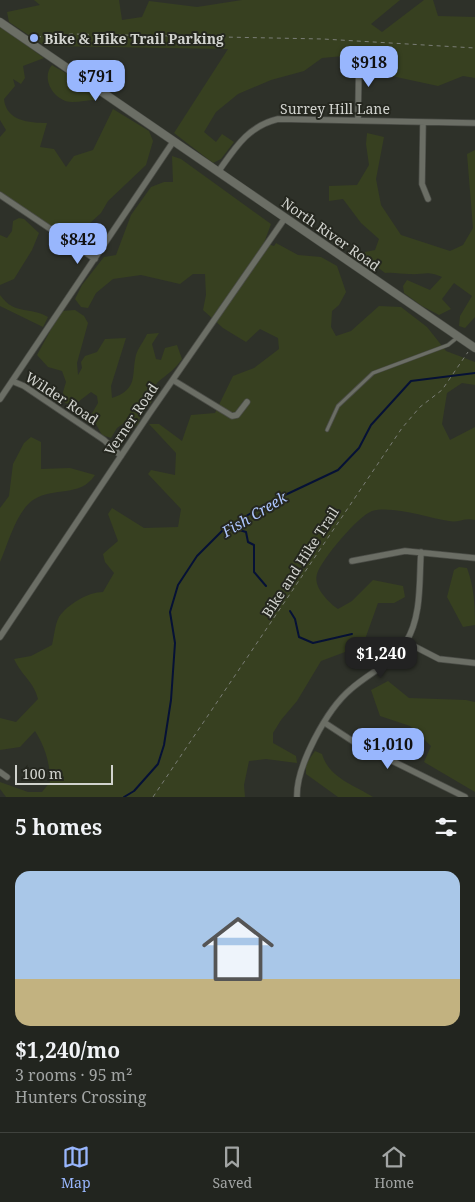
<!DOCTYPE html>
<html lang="en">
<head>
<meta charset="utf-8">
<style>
	:root { --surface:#22251f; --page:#2a2d28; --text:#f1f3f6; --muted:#a2a5a4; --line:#3f423d; --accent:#98b6fd }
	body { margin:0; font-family:"Noto Serif",serif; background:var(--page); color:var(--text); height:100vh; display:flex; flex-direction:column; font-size:19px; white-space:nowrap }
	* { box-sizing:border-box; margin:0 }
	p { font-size:16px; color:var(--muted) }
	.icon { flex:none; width:28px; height:28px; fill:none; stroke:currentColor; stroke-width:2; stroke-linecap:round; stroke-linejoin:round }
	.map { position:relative; height:797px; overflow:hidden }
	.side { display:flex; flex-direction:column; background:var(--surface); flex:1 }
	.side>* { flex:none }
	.scale { position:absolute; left:15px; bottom:12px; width:98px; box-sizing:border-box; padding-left:5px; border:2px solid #d1d3ce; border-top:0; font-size:14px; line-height:18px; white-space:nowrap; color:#d1d3ce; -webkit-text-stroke:4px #25271f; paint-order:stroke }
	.price { position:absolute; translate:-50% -42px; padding:0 11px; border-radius:10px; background:var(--accent); color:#111; font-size:16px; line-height:32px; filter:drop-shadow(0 1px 2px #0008) }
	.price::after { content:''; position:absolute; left:50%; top:30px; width:15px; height:11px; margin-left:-8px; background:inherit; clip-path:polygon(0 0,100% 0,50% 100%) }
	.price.current { background:#222; color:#fff }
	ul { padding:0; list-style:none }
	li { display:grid; align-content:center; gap:10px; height:265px; padding:0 15px }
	li span { display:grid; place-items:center; height:155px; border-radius:15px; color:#555 }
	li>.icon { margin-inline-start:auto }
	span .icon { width:90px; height:90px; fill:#fffc; stroke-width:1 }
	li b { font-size:21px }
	h2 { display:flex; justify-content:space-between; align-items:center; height:60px; padding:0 15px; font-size:21px }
	.tab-bar { display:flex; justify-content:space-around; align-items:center; height:70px; border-top:1px solid var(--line); background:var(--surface); font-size:14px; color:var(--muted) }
	.tab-bar a { display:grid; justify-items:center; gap:2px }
	.tab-bar .current { color:var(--accent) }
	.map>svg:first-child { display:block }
	.green { fill:#374020 }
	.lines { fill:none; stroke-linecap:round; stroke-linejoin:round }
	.stream { stroke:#061136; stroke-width:2 }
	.service-casing { stroke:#4b4d47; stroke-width:4.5 }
	.minor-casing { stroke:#4b4d47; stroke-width:7 }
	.tertiary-casing { stroke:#4b4d47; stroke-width:9 }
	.path { stroke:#7a7d76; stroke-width:1; stroke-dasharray:4 4; stroke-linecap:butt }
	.service { stroke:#6b6e65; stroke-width:3 }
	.minor { stroke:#6b6e65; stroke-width:5.5 }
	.tertiary { stroke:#6b6e65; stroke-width:8 }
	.poi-dot { fill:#98b6fd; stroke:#25271f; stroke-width:2 }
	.labels { text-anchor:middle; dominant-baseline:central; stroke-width:4; stroke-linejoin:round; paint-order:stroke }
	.poi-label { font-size:14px; font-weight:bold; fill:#d1d3ce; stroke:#25271f; text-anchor:start }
	.street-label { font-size:14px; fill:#d1d3ce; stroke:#25271f }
	.water-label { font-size:15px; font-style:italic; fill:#adc5fd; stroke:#25271f }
</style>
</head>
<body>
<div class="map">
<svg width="475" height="797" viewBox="0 0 475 797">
	<rect width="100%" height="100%" fill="#2e3129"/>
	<path class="green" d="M34,0h85l3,20 20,-3 7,-16 48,6 45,-7h158l-29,24 11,8 42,-32h9l5,16 37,1v61l-12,-2 -25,10 -51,-11 -22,-21 -43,4 -18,13 -33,9 -33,14 -22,18 -12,20 12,10 6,-8 12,8 -13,17 -8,4 -39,-30 54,-84 -183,-3 -36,-24 -2,-10 33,-7z
		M0,26l44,32 -21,8 2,12 -4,6 -8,-5 2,7 -11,13c2,22 25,24 43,24l-7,24 14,2 12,18 8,-11 19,-6 20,-41 36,22 4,10 -7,24 -38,36 -7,12 -11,10 -12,1 -21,9 -57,-38v-58l6,-7 -6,-10z
		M52,65c13,9 41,18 44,35 -8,0 -16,2 -24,2 -17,0 -32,-23 -20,-37z
		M367,133l17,4 -8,42 5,26 20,30 49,16 13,-6 10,-17 -6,-74 8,-4v167l-10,11 -6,-2 1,-10 12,-20 -18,-13 -12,16 9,10 -12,6 -17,-9 -18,-13 -1,-7 4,-6 23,10 12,-13c-15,-7 -18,-2 -33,-3 -8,0 -15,-2 -24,-1l-22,-17 2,-4 10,-2 4,-11 -18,-16 -18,-24 -14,2v-15l28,-1 12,-20 -3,-21z
		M172,156l9,3 90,65 -7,19 10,3 2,-3 22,12 23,2 16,9 9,26 -7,13 -7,6 -1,16 5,9 15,-5 28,-25 22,1 26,20 19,24 29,11v23l-13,-2 -15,10 -5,31 8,16 25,-13v93c-10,-3 -17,3 -26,1 -21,-3 -56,-16 -77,-10 -14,5 -51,49 -55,63 -4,13 11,28 21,35l14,-8 21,-21 30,6 2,11 -11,6h-16l-14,39 -11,7 -32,12 -24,40 -16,19 -8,13v10l23,13 1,7 -31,-4 -17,2 -5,24 1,12h-239l-6,-8v-7l28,10h14l8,-10c0,-20 -5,-35 -15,-51l-15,16 -20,3v-32l16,4 22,-23c-4,-17 -16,-23 -24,-40l17,-3 21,-11c2,-8 3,-21 7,-28 9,-13 29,-25 44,-25l11,-19 -9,-11 -2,-8 15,-13 -10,-27 4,-6 32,20 34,-1 3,-18 -33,-35 3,-4 24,5 1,-22 -27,-29h10l23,17 9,-26 24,-2 18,-37 21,-8 25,-19 -1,-11 -18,-9 -14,13 -23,-14 -20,-18 3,-15 -1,-21h-12l-13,10 -39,-9 -28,4 -17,14 -8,15 -7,-1 -6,-8 7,-14 22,-28 12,-2 15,-40 20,-28 13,-5h9z
		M19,218l5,1 15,14 -7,17 -18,29 -14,6v-50l7,3 5,-7 1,-10z
		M0,295c15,21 30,11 48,22l-5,10 -43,-21z
		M75,310l9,6 4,7 -11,40 1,12 4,-7 -1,-6 4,-6 12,-4 8,-13 21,-1 -15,48 1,12c27,-9 19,-23 24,-43 2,-7 8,-14 11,-21l12,-1 -7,11 4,15 5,1 4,-12 12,-3 5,14c-7,10 -14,15 -23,22 -11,9 2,25 -20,26l2,7 -3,11 -3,1 -11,-3 -7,5 -6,10 -9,-3 -11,-20 7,-12 -1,-7 -6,-4 -17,13 -9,-2 -2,-11 3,-10 -4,-11 -14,-4 -11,-12 24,-44z
		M31,437l10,5v27l29,-1 25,7c-15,23 -41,11 -62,25 -17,12 -25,44 -33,62v-54l9,-12 4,-32 11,-21z
		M459,567l8,1c7,19 8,37 8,57l-12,2 -16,-30 7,-27z
		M388,681l21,17 57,2 9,2v90l-51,-30 7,-16 -21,-20 -30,-10 -9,-26z
		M315,751l7,3c7,24 32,31 51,43h-35l-32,-23v-10z"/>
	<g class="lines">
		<path class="stream" d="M229,527l17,5 2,10 6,3v27l12,14
			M290,611l5,8 4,18 14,6 39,-9
			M124,797l10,-6 24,-27 6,-19 7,-45 4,-57 -5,-31 8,-27 19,-29 26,-26 43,-26 72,-34 21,-22 12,-23 40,-44 64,-8"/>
		<defs>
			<path id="service" d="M327,430l11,-24 35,-33 75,-28 10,-8"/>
			<path id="minor" d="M358,120l1,-64
				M423,122l-1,62 6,15
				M218,172c17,-24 30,-46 60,-53l197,4
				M0,195l95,64
				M173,380l59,36 5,-1 10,-13
				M12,381l12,5 80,54 17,16
				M0,399l173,-257
				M352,561l53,-10 70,7
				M0,637l149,-223 136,-196
				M406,642l33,17 36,4
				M325,723l29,19 111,55
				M0,772l7,5
				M297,797c-1,-31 30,-88 54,-108 18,-16 42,-26 55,-47 16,-26 13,-61 15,-90"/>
			<path id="tertiary" d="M0,22l475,326"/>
		</defs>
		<use href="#service" class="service-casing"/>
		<use href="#minor" class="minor-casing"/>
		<use href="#tertiary" class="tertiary-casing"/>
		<path class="path" d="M37,37l35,-3 251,5 152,9
			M153,797l249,-369 18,-21 22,-17 26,-38"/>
		<use href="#service" class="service"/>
		<use href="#minor" class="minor"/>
		<use href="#tertiary" class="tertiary"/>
	</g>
	<circle class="poi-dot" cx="34" cy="38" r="5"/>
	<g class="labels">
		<g class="poi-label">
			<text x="44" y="38">Bike &amp; Hike Trail Parking</text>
		</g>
		<g class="street-label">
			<text x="335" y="108">Surrey Hill Lane</text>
			<text transform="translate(331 234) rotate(35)">North River Road</text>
			<text transform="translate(62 398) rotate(33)">Wilder Road</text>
			<text transform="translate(131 419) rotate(-56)">Verner Road</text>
			<text transform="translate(300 562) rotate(-57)">Bike and Hike Trail</text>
		</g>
		<g class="water-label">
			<text transform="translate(254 514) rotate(-31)">Fish Creek</text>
		</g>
	</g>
</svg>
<div class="scale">100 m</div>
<b class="price" style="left:369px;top:88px">$918</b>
<b class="price" style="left:96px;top:102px">$791</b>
<b class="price" style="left:78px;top:265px">$842</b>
<b class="price current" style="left:381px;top:679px">$1,240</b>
<b class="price" style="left:388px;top:770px">$1,010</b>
</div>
<section class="side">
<h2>5 homes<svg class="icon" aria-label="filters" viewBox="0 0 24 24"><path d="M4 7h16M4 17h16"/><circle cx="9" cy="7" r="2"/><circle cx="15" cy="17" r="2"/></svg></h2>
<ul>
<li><span style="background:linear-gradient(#a9c7e8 70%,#c2b280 0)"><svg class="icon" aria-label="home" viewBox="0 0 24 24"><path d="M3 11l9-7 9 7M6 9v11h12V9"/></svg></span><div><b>$1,240/mo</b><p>3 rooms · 95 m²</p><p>Hunters Crossing</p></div></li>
</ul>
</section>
<nav class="tab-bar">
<a class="current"><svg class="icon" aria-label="map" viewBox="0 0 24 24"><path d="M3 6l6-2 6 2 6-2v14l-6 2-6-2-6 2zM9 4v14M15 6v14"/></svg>Map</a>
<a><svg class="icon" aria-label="saved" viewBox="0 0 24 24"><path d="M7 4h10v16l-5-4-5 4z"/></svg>Saved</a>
<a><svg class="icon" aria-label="home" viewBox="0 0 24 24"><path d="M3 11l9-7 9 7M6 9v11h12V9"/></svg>Home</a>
</nav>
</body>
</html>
